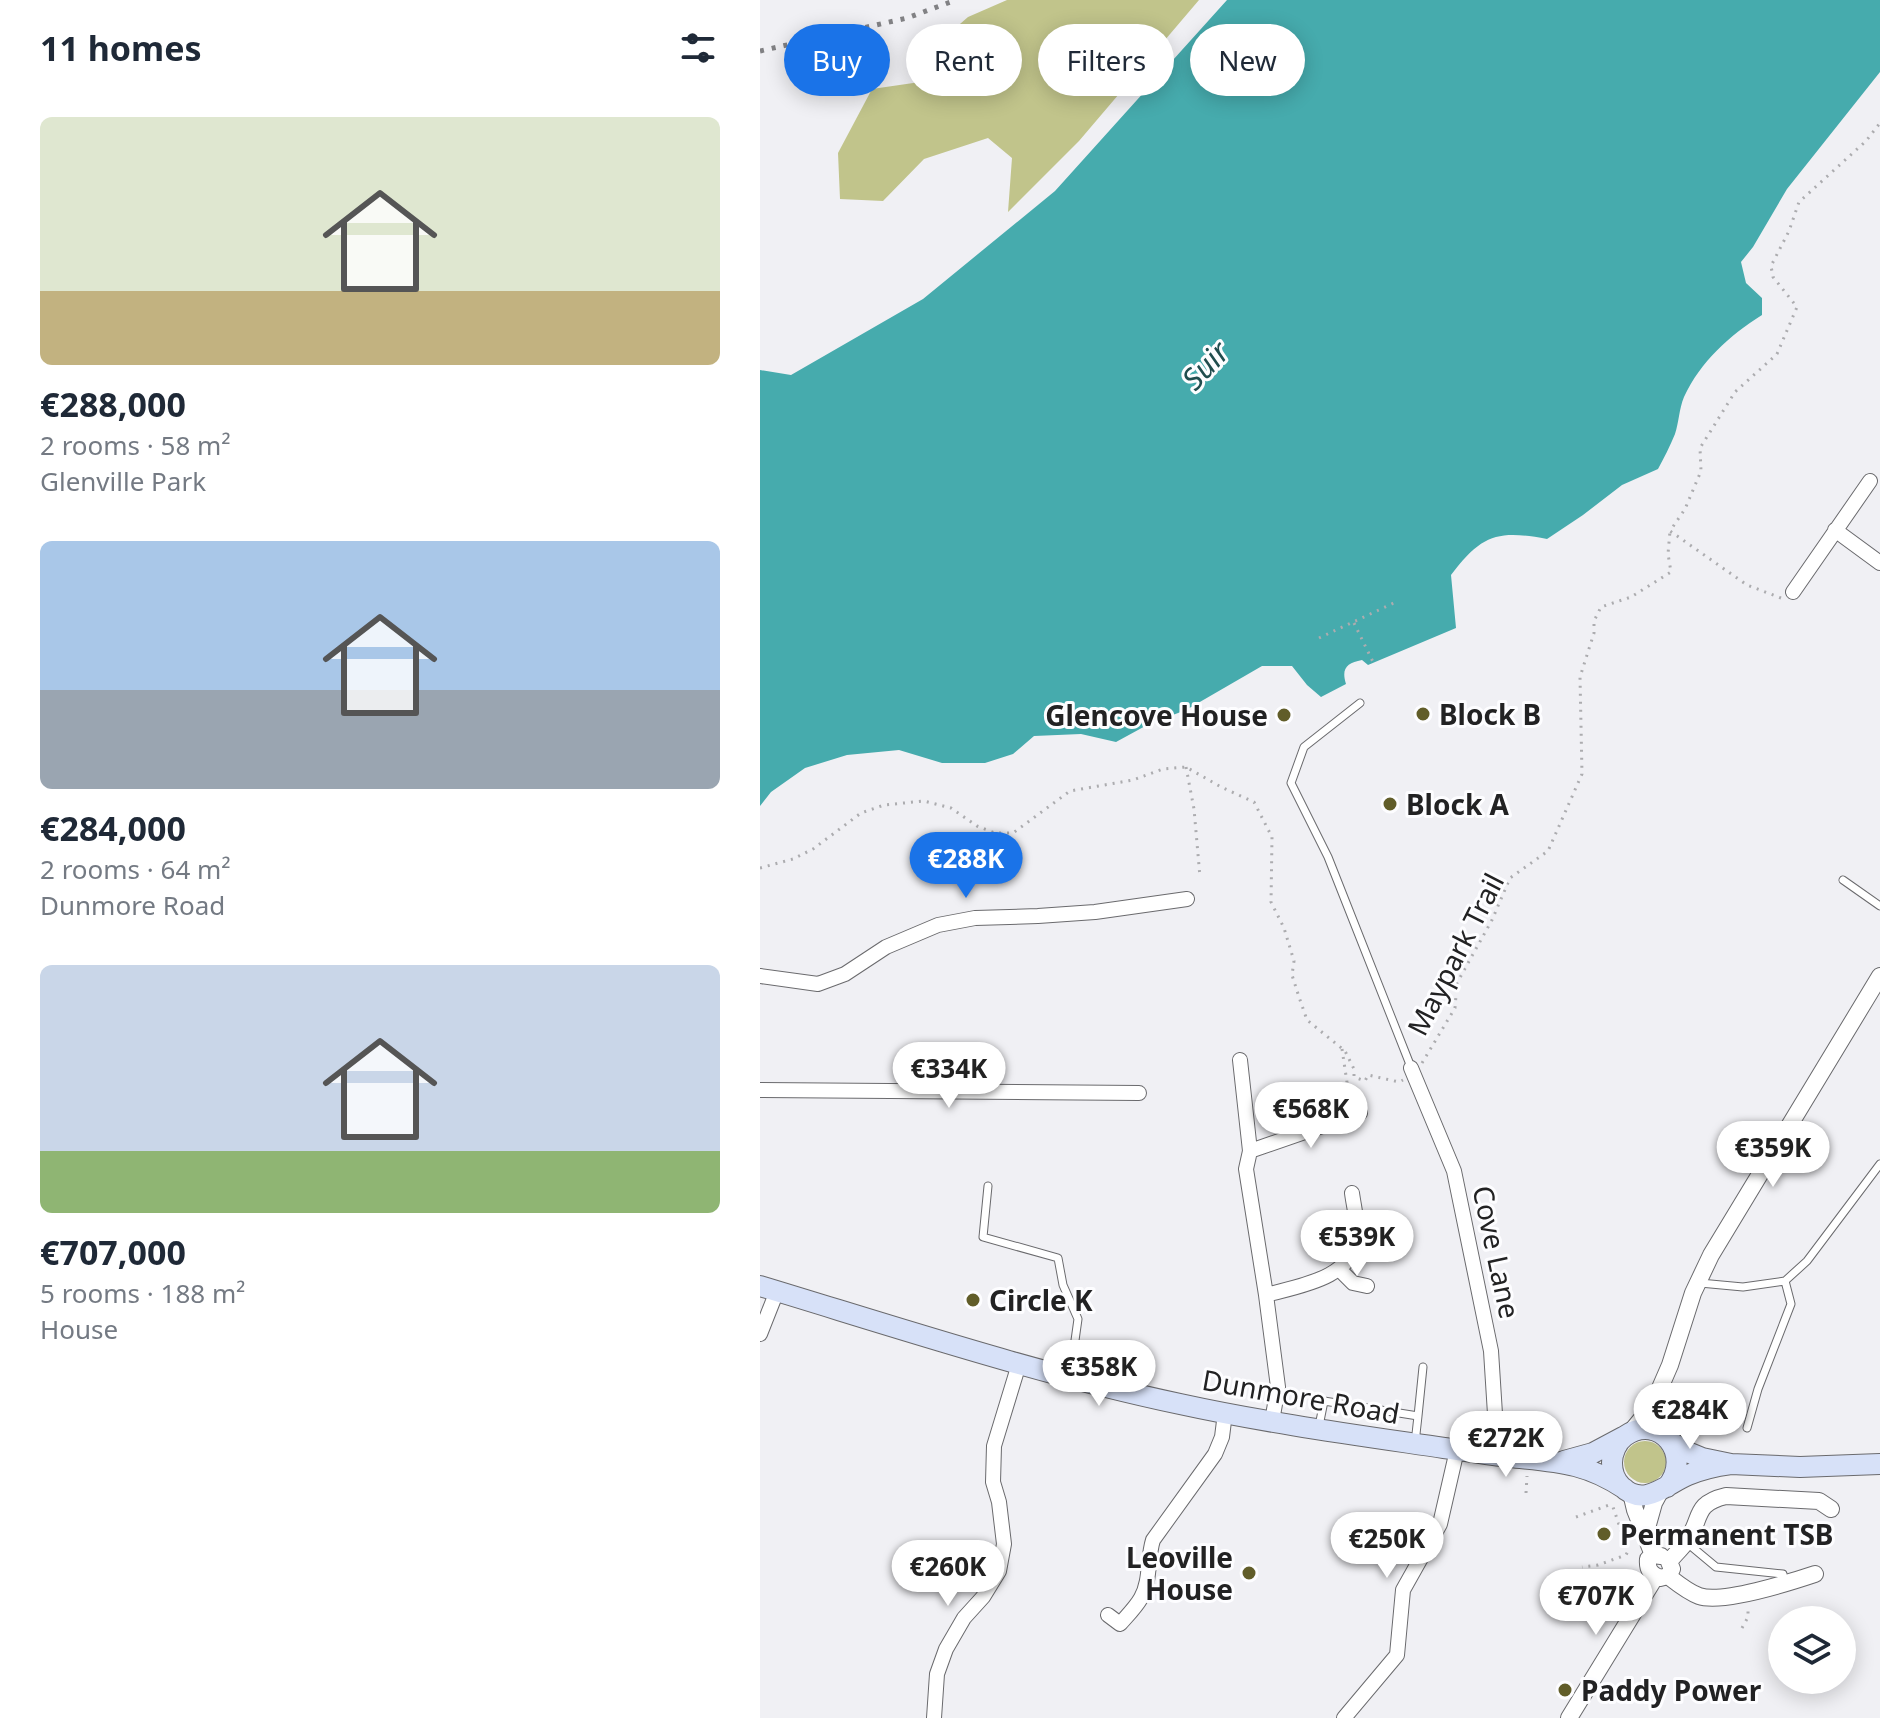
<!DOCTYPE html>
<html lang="en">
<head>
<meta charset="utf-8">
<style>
	:root { --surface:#fff; --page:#f6f6f7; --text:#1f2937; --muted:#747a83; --accent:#1a73e8 }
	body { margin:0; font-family:"Noto Sans",sans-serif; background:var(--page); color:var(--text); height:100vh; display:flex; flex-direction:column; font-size:30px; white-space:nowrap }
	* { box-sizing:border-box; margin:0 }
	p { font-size:26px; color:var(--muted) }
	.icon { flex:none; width:44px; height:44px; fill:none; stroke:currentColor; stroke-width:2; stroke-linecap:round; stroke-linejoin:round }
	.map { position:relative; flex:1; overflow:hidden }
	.details { display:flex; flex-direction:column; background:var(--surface); width:760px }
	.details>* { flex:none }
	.hud { position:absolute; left:24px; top:24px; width:760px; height:72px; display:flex; gap:16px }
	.buttons { position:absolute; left:1008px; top:1606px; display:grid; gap:16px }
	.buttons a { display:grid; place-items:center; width:88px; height:88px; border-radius:50%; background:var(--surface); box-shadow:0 4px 20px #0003; font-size:40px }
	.price { position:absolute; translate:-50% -68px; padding:0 18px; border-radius:28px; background:#fff; color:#222; font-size:26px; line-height:52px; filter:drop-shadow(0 2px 4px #0008) }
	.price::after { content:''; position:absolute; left:50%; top:48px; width:24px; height:18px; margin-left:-12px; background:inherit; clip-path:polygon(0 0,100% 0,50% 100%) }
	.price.on { background:var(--accent); color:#fff }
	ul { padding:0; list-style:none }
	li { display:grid; align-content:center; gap:16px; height:424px; padding:0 40px }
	li span { display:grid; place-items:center; height:248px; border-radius:12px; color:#555 }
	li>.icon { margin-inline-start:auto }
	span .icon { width:144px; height:144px; fill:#fffc; stroke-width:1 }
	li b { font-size:34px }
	h2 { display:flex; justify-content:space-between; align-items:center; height:96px; padding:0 40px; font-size:34px }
	.chip { padding:0 28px; border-radius:36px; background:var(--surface); box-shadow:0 4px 20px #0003; font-size:28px; line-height:72px }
	.chip.on { background:var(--accent); color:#fff }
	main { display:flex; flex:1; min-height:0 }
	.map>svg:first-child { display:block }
	.green { fill:#c1c48b }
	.water { fill:#46abad }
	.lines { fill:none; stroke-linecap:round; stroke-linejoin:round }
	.service-casing { stroke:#6a6a6d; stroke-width:9 }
	.minor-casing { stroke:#6a6a6d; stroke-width:16 }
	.tertiary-casing { stroke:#6a6a6d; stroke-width:18 }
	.secondary-casing { stroke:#6a6a6d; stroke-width:22 }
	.path { stroke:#acacaf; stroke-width:3; stroke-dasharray:2 6; stroke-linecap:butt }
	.service { stroke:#fff; stroke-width:7 }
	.minor { stroke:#fff; stroke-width:14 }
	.tertiary { stroke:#fff; stroke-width:16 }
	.secondary { stroke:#d7e1f8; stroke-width:20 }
	.rail { stroke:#818184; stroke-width:5; stroke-dasharray:4 8; stroke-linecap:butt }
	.poi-dot { fill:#615d29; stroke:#fdfdff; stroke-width:3 }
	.labels { text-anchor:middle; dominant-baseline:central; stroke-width:6; stroke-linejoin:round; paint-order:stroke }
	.poi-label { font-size:28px; font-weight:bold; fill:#222223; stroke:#fdfdff; text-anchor:start }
	.street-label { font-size:28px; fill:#222223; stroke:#fdfdff }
	.water-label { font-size:30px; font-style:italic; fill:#204d4e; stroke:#fdfdff }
</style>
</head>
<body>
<main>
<section class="details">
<h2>11 homes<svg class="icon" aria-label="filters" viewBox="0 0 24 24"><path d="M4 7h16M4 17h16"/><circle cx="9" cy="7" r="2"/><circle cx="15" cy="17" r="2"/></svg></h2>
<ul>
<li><span style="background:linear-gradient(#dfe7d0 70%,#c2b280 0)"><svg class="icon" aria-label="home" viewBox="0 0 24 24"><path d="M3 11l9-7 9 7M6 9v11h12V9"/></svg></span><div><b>€288,000</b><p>2 rooms · 58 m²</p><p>Glenville Park</p></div></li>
<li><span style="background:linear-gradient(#a9c7e8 60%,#9aa5b1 0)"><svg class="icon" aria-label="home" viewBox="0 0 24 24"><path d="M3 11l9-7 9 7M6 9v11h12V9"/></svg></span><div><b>€284,000</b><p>2 rooms · 64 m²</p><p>Dunmore Road</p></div></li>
<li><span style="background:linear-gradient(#c9d6e8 75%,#8fb573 0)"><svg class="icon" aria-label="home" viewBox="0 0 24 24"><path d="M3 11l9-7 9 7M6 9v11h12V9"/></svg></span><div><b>€707,000</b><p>5 rooms · 188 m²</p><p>House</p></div></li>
</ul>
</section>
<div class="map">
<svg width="1120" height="1718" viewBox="0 0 1120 1718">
	<rect width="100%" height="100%" fill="#f0f0f4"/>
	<path class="green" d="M247,0h192l-120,141 -71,71 4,-54 -24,-20 -64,21 -41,42 -43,-2 -2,-46 34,-64 55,-8 18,-44 23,-20z
		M864 1462a21 21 0 1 1 42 0a21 21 0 1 1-42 0Z"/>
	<path class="water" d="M467,0h653v72l-93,117 -34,58 -12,15 5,21 16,15v17c-33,21 -61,46 -78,82 -5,12 -5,25 -9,37 -5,12 -11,24 -17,35l-36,16 -39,30 -36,24c-49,-9 -65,-5 -96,36l5,53 -88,37 -6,-5c-15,3 -21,8 -16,24l-25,13 -14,-12 -15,-19h-30l-76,44 -37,14 -33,18 -35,-8 -47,2 -21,18 -28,9h-43l-43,-13 -52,5 -42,13 -34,24 -11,14v-436l31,5 132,-76 132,-108z"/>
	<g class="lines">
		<defs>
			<path id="service" d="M600,703l-56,44 -13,36 37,74 83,210
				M1083,880l37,26
				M228,1186l-5,51 75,21 5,27 15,34 -8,57
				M940,1283l43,4 42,-6
				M658,1416l5,-49
				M559,1426l5,-25 94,15 -3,27
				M987,1428l11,-39 33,-85 -6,-23 22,-20 73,-97
				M926,1542l30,25 67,7 2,9"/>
			<path id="minor" d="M1075,530l45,33
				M1033,592l77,-111
				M0,976l58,8 27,-10 41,-27 52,-22 37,-7 63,-2 57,-4 92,-13
				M480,1060l10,91 -4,18 20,126 12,92 -6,34
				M651,1068l43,103 37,180 4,63 -5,41
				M0,1090l379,3
				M490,1151l110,-38
				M579,1269l14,14 14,3
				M506,1295c32,-9 87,-16 91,-58 1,-15 -3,-29 -5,-44
				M0,1334l17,-43
				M348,1615l12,9c7,-8 16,-17 21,-26 10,-18 6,-39 12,-58l62,-86 7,-17 3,-24
				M174,1718l3,-44 9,-25 18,-31 19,-21 16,-26 5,-27 -5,-42 -6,-20 1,-36 25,-82
				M584,1718l53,-63 6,-65 37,-66 17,-74"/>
			<path id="tertiary" d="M897,1395l9,42
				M869,1434l14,-17 14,-22 13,-30 23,-72 18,-38 169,-279
				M871,1493l4,17 18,45 8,1
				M885,1535l9,-32 6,-11
				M893,1555l-5,4c-1,11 3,15 12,19l8,-2 4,-7 -3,-7c5,-7 12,-13 17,-20 17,-23 6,-38 40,-46l93,5 12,8
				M908,1576c9,7 20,16 31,20 23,8 92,-14 116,-22
				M809,1718l87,-142"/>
			<path id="secondary" d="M0,1286c139,42 278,88 420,118 87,19 176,31 264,44 22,3 44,7 66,9 46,5 75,5 115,32
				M910,1441l15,10 17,7 29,6 69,3 80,-3
				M804,1461l29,-8 30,-16
				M907,1487c27,-32 -8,-75 -42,-51 -8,6 -13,17 -13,27 0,8 3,17 9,23 23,23 45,-2 67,-11 14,-6 28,-9 43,-11"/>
		</defs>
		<use href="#service" class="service-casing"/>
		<use href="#minor" class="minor-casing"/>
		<use href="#tertiary" class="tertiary-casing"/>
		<use href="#secondary" class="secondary-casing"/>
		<path class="path" d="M1021,598l-34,-13 -77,-54 15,-22 16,-38 -1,-23 35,-56 42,-38 20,-47 -24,-30 -2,-11 18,-35 10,-29 67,-61 14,-18
			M594,623l21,43
			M559,638l79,-37
			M426,767l8,42 6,68
			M0,868l33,-9 20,-10 48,-36 23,-8 40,-4 27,7 26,18 18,7h18l57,-42 63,-11 30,-11 23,-2 35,20 33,15 18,35 -1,65 13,26 10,33 -2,14 7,22 8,23 38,31 9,18v8l11,4 3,-6 31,7 4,-2
			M582,1049l6,40 -3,16
			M662,1063l33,-55 2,-25 35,-63 18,-42 38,-27 34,-77 -2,-97 14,-44v-12l7,-14 30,-10 40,-25 -3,-18 2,-23
			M766,1493l1,-17
			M816,1517l33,-12 4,2 15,44 -2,4 -28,10 -16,2
			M982,1628l6,-11v-9"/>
		<use href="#service" class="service"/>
		<use href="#minor" class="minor"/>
		<use href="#tertiary" class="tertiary"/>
		<use href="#secondary" class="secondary"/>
		<path class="rail" d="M0,51l147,-33 49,-18"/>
	</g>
	<g class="poi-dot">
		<circle cx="663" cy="714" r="8"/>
		<circle cx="524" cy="715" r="8"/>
		<circle cx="630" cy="804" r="8"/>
		<circle cx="213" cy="1300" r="8"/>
		<circle cx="844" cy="1534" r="8"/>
		<circle cx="489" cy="1573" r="8"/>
		<circle cx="805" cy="1690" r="8"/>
	</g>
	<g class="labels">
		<g class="poi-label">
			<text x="679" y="714">Block B</text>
			<text x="508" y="715" text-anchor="end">Glencove House</text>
			<text x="646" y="804">Block A</text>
			<text x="229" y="1300">Circle K</text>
			<text x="860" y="1534">Permanent TSB</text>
			<text x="473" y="1557" text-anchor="end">Leoville<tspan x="473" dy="32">House</tspan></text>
			<text x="821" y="1690">Paddy Power</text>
		</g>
		<g class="street-label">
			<text transform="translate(695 954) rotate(-63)">Maypark Trail</text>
			<text transform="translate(737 1252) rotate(78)">Cove Lane</text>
			<text transform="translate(541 1396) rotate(10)">Dunmore Road</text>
		</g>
		<g class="water-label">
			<text transform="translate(445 365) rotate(-47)">Suir</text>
		</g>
	</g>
</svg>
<div class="buttons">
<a><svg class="icon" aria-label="layers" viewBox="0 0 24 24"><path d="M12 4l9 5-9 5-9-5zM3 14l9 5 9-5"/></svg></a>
</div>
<b class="price on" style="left:206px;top:900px">€288K</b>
<b class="price" style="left:189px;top:1110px">€334K</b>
<b class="price" style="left:551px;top:1150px">€568K</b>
<b class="price" style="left:1013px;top:1189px">€359K</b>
<b class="price" style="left:597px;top:1278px">€539K</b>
<b class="price" style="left:339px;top:1408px">€358K</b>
<b class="price" style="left:930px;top:1451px">€284K</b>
<b class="price" style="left:746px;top:1479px">€272K</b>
<b class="price" style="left:627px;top:1580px">€250K</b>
<b class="price" style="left:188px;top:1608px">€260K</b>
<b class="price" style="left:836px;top:1637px">€707K</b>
<div class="hud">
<a class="chip on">Buy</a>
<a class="chip">Rent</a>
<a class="chip">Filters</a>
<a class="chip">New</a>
</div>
</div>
</main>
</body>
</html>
